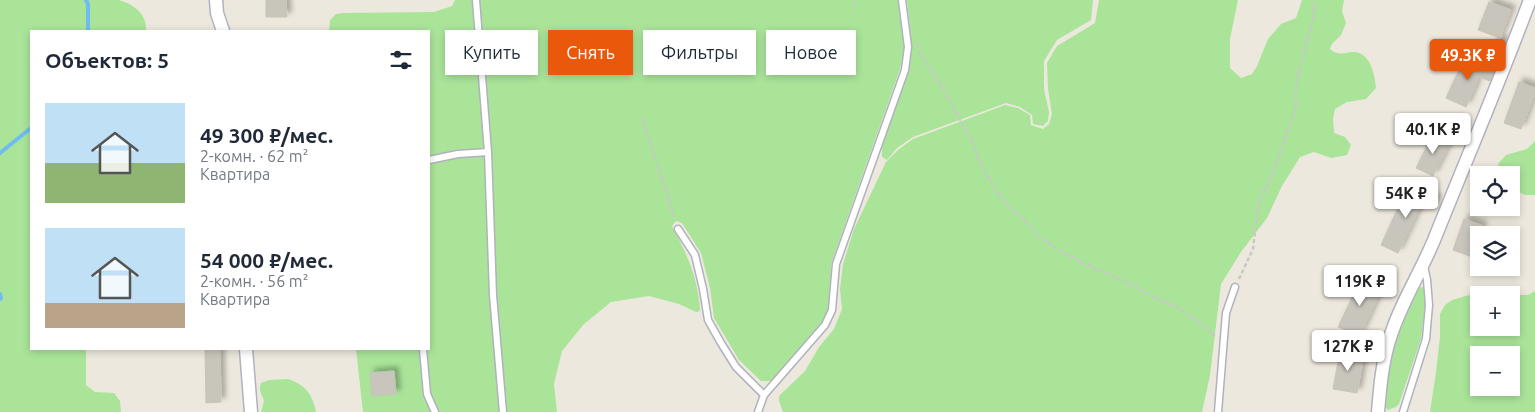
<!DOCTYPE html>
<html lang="ru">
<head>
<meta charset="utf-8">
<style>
	:root { --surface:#fff; --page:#f2f2f3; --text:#1f2937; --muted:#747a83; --accent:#ea580c }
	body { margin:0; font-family:Ubuntu,sans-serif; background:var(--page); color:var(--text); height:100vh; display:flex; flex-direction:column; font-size:19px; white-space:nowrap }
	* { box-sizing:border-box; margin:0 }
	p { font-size:16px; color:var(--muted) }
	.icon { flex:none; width:28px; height:28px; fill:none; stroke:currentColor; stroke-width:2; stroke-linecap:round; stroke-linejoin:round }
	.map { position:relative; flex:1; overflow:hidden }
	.details { position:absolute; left:30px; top:30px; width:400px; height:320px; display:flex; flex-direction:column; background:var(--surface); border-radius:0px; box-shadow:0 2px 8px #0003 }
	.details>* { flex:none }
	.banner { position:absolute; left:445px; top:30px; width:475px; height:45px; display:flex; gap:10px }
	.buttons { position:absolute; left:1470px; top:166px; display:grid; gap:10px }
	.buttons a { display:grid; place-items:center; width:50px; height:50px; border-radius:0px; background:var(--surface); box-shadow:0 2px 8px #0003; font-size:25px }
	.price { position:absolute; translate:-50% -42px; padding:0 11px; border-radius:5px; background:#fff; color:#222; font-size:16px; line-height:32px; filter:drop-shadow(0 1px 2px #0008) }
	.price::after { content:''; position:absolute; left:50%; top:30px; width:15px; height:11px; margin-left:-8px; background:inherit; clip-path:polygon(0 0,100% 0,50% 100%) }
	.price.selected { background:var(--accent); color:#fff }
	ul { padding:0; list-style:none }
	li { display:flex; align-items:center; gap:15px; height:125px; padding:0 15px }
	li span { display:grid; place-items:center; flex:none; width:140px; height:100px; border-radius:0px; color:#555 }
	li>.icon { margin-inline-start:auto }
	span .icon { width:60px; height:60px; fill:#fffc; stroke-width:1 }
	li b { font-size:21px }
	h2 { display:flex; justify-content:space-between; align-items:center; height:60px; padding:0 15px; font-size:21px }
	.tag { padding:0 18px; border-radius:0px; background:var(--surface); box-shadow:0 2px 8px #0003; font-size:18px; line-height:45px }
	.tag.selected { background:var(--accent); color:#fff }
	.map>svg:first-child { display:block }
	.green { fill:#a9e499; fill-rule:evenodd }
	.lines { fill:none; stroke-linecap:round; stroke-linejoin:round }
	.stream { stroke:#6fbdf0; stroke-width:4 }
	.building { fill:#c8c5bc; stroke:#c8c4b6; filter:url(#shadow) }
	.lane-casing { stroke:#b1b1bf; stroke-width:9 }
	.street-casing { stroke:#b1b1bf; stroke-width:15 }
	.path { stroke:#c8c8c8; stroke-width:2.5; stroke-dasharray:4 2.5; stroke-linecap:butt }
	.lane { stroke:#fff; stroke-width:6 }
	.street { stroke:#fff; stroke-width:12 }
</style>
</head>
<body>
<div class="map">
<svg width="1535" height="412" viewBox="0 0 1535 412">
	<defs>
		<filter id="shadow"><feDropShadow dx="4.5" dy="-4.5" stdDeviation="2.5" flood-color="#0004"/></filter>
	</defs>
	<rect width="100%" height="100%" fill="#ede8dd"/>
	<path class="green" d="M0,0h119c16,5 28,14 27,31h-115v318h55v36l9,7 19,1 6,8 1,11h-121z
		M455,0h444l6,48 -5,21 -69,195 -1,46 -9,15 -44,51 -7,5h-9l-22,-21 -25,-42 -4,-30 -9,-35 -19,-30 -6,-2 -4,5c15,28 26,52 28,84l-2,2h-2l-17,-8 -30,-8 -38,6 -27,22 -22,27 -8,33 3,28h-194l-7,-63h73v-318h-100l1,-11 6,-6 7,-1 91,-1 18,-6z
		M907,0h186l-2,20 -34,20 -13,21v28l5,23 -1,9 -5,5 -10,-2 -1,-9 -12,-8 -14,-4 -93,34 -16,11 -10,12 -5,-3c-2,-21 20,-63 26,-84 7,-23 1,-49 -1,-73z
		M1099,0h139l-8,39v29l11,10 11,-4 5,-8 11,-27 13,-15 15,-6 6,-18h42l-2,11 4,12 -5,12 -9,9 -2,5c8,7 13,4 22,3 18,-2 23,23 24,36l-10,11 -19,3 -12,7 -2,10 1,14 11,4 6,8 -4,10 -16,3 -17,-6 -14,5 -18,29 -15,32 -26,34 -20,32 -11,91 -8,37h-419l-4,-11v-5l26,-25 14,-24 15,-18 8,-20 -2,-20 3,-25 11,-35 32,-67 12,-12 15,-11 92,-34 13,3 12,7 1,10 12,4 6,-5 3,-10 -4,-25 -1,-26 10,-17 38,-23z
		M1535,141v54h-10l-14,-7v-13h-9l-4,-11 8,-9 21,-6z
		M1422,287l3,2v17l-4,33 -22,65 -3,3 -8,3 -5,-6 9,-62 24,-53z
		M1535,291v121h-105l6,-40 4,-35v-23l5,-9 7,-5 21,-6 8,1h-2v33h32v-33h17zM1479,355h32v33h-32z
		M288,379c17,5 25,16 28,33h-55l3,-11c-2,-7 -6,-10 -3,-18l8,-3z"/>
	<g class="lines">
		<path class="stream" d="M86,0l2,4v27
			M0,153l31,-25
			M0,294l1,4 -1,1"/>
	</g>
	<path class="building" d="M266,0h20l1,17h-21z
		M1489,2l22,8 -11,28 -22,-8z
		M1497,38l8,4 -3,8 -9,-3z
		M1465,57l29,14 -4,10 -11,-4 -13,30 -20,-9z
		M1519,82l16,6v5l-14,36 -17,-6z
		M1433,134l17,9 -17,33 -17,-8z
		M1405,185l32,14 -4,9 -11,-5 -24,50 -17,-8 16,-35 10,4 6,-15 -12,-6z
		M1464,219l19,7 -4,9 -7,22 -19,-7z
		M1361,279l21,10 -22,46 -22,-8z
		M205,349h15l1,53 -15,1z
		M1340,351l24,4 -7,38 -24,-4z
		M394,371l2,23 -24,2 -2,-23z"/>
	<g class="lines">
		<defs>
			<path id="lane" d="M476,0l12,152 5,143 10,117
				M429,160l29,-6 30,-2
				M678,229l17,26 8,34 5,31 13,23 15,24 28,28
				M423,349l4,45 8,18
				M758,412l6,-17 61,-70 7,-15 4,-46 69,-194 3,-23 -6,-47
				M1218,412l8,-99 9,-26
				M1403,412l23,-73 3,-34 -2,-25 -3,-14"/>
			<path id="street" d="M216,0l1,13 6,18
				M246,349l5,63
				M1378,412c2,-24 4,-48 11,-71 10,-35 31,-67 45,-101 32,-80 66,-159 96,-240"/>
		</defs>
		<use href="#lane" class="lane-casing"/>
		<use href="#street" class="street-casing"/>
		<path class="path" d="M853,6l4,-6
			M918,44l1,7 23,36 30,54 10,26 18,30 42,42 22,14 30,15 42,19 17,10 22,9 24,16 17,15
			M643,120l32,100
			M1239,279l14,-30 5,-44 18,-40 20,-58v-24l17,-65 2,-18"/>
		<use href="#lane" class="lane"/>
		<use href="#street" class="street"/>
	</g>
</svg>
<div class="buttons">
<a><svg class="icon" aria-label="locate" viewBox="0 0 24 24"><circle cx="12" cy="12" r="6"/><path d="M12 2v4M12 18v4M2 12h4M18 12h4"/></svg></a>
<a><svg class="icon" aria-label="layers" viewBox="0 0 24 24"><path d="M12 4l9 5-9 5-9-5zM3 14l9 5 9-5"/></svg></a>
<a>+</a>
<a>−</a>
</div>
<b class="price selected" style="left:1468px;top:81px">49.3K ₽</b>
<b class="price" style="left:1433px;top:155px">40.1K ₽</b>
<b class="price" style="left:1406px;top:219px">54K ₽</b>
<b class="price" style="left:1360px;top:307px">119K ₽</b>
<b class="price" style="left:1348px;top:372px">127K ₽</b>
<div class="banner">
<a class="tag">Купить</a>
<a class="tag selected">Снять</a>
<a class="tag">Фильтры</a>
<a class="tag">Новое</a>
</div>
<section class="details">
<h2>Объектов: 5<svg class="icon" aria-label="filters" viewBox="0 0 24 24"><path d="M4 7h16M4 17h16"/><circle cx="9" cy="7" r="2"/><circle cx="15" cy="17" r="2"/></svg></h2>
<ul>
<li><span style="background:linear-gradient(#bfe0f5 60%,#8fb573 0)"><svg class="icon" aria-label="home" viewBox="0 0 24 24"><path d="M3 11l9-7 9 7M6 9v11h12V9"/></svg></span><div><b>49 300 ₽/мес.</b><p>2-комн. · 62 m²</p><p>Квартира</p></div></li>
<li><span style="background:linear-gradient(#bfe0f5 75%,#b9a48a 0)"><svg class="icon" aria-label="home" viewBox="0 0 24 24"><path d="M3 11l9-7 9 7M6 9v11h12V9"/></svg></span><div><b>54 000 ₽/мес.</b><p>2-комн. · 56 m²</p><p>Квартира</p></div></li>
</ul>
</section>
</div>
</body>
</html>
